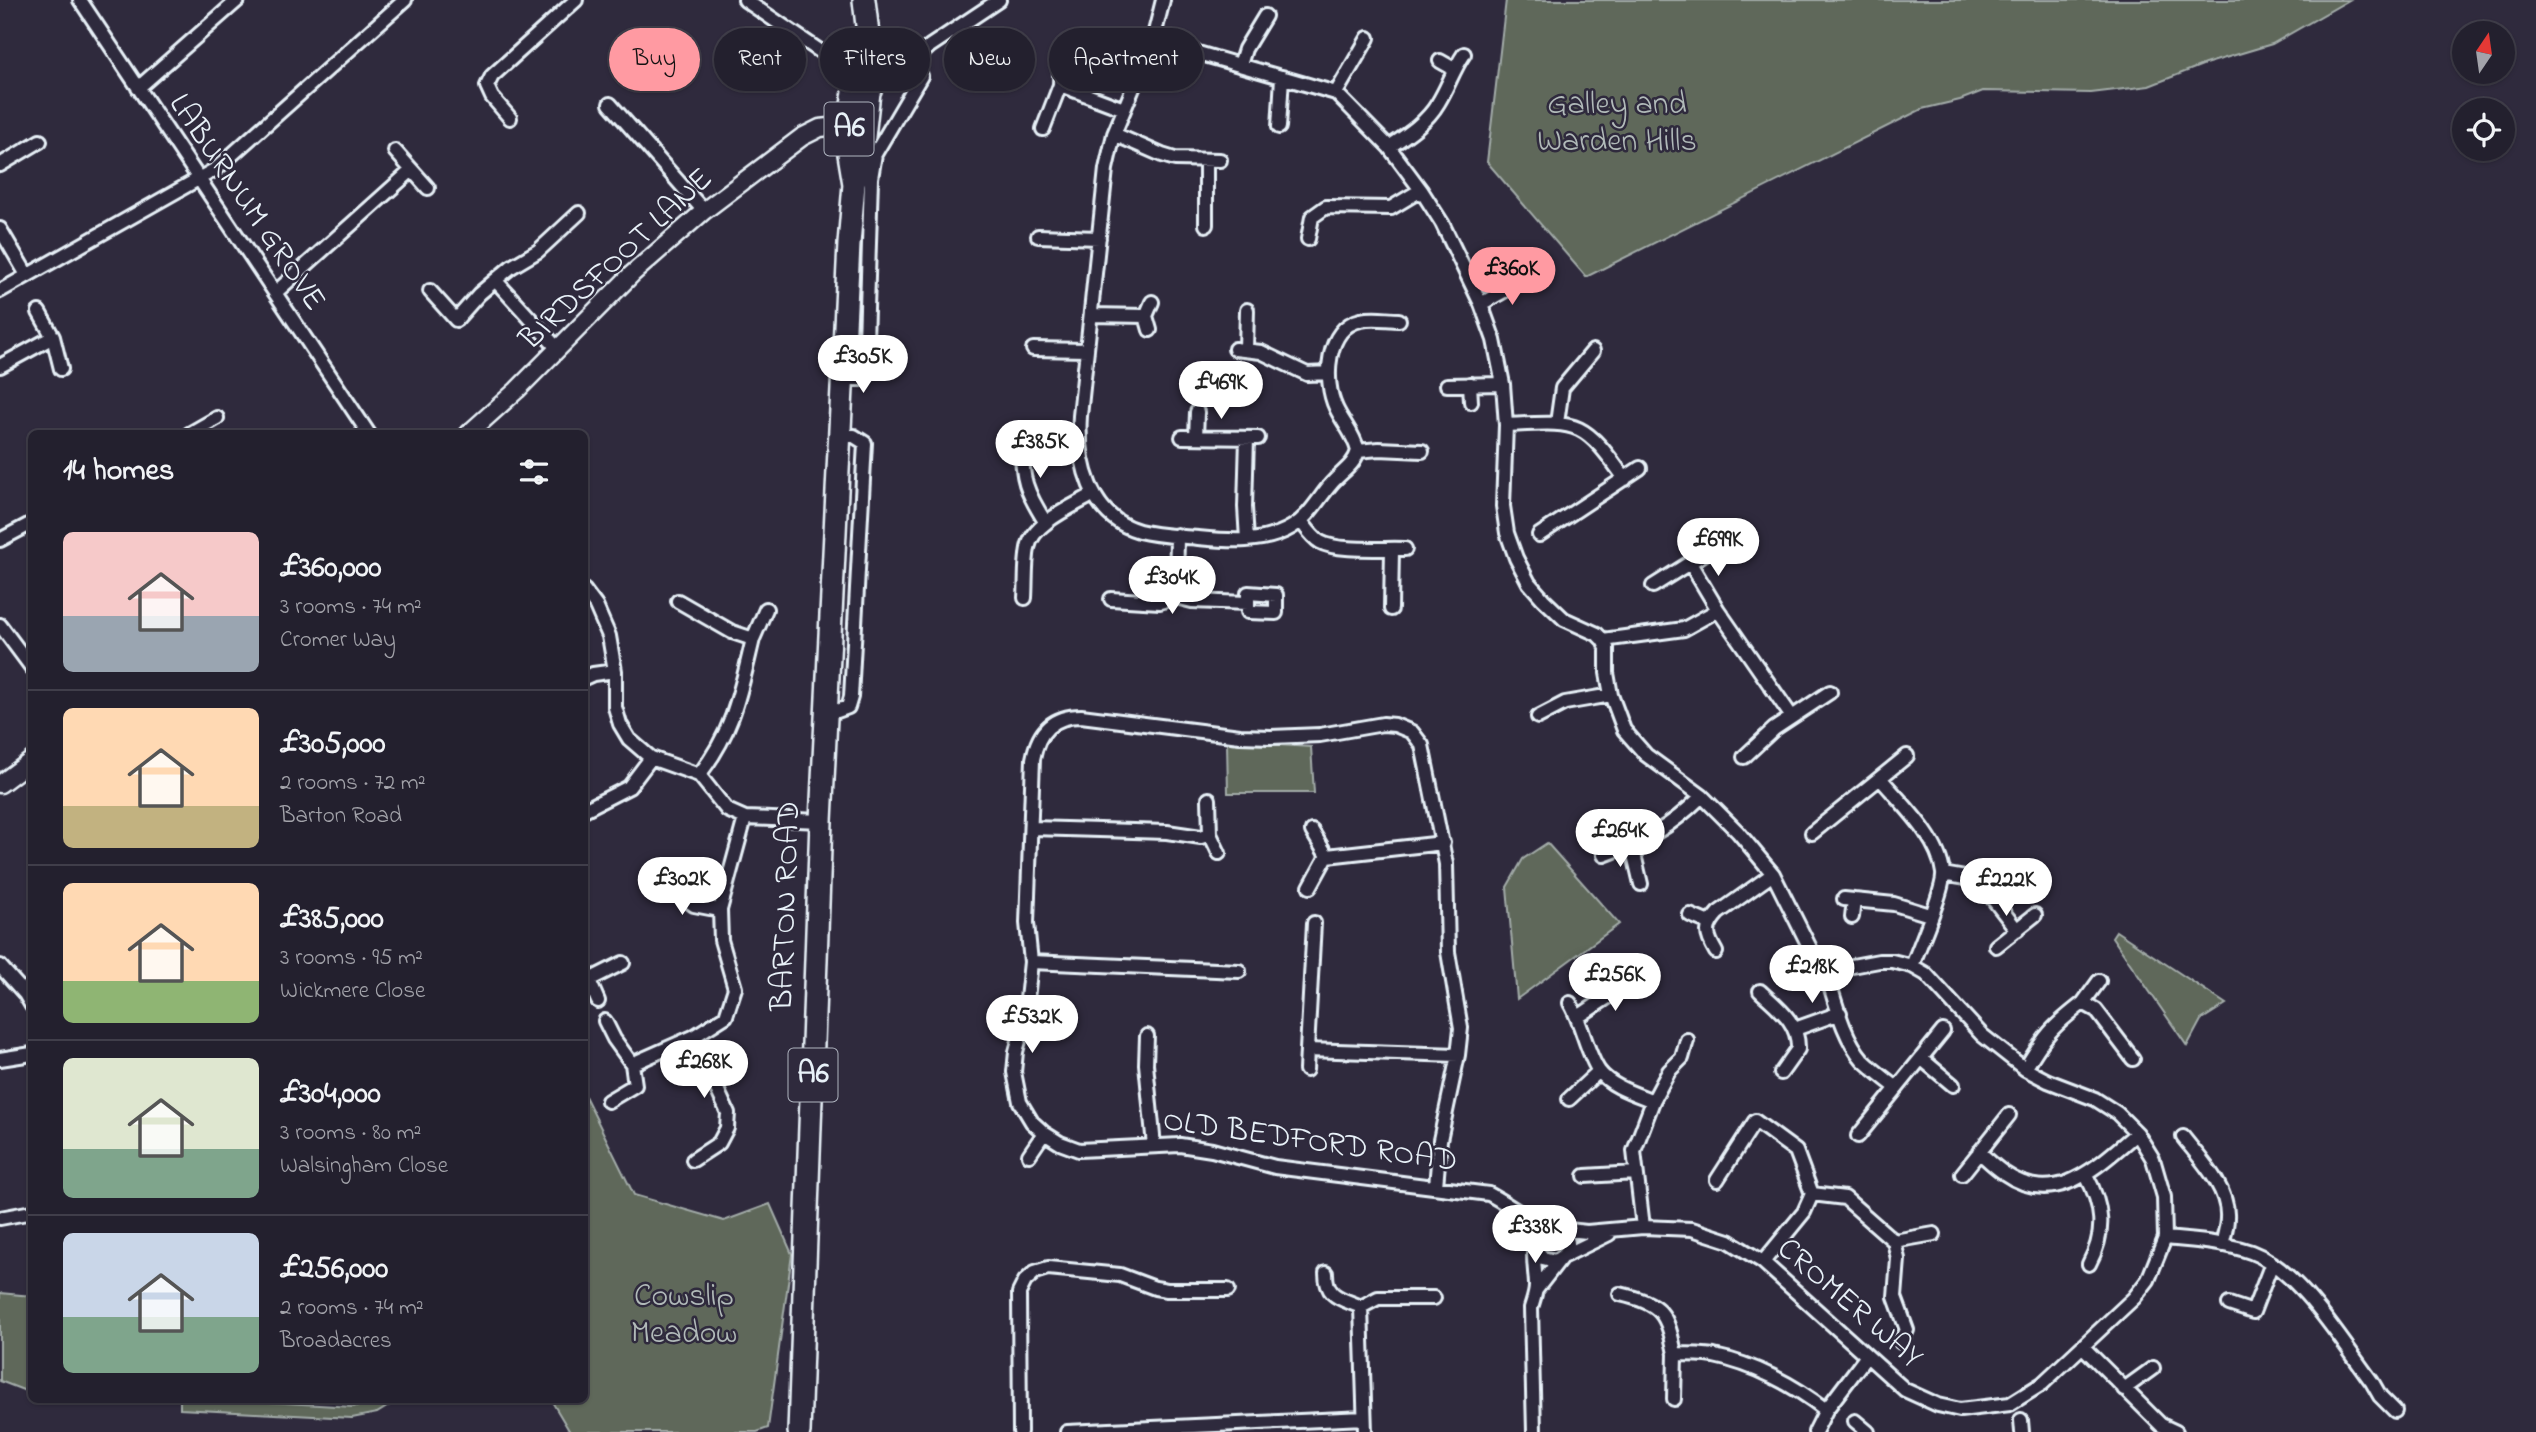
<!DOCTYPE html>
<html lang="en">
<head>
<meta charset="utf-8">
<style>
	:root { --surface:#23202e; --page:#2f2d3a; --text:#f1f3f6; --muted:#a3a3aa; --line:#403e4a; --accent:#ff9aa2 }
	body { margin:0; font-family:"Indie Flower",sans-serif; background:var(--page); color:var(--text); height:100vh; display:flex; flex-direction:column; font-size:26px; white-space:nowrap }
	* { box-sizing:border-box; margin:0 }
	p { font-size:23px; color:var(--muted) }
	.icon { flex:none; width:38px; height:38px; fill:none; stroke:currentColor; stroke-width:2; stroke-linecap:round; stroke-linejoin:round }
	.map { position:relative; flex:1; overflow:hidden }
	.sheet { position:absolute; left:28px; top:430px; width:560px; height:973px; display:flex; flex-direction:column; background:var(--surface); border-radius:10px; box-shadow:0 2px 5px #0004,0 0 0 2px var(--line) }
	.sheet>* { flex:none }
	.banner { position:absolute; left:609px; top:28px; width:665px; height:63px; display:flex; gap:14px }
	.needle { width:46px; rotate:13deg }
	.controls { position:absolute; left:2452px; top:21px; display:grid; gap:14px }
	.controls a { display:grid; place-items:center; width:63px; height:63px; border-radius:50%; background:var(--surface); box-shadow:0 2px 5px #0004,0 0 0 2px var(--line); font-size:35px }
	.price { position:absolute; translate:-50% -60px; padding:0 16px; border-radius:24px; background:#fff; color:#222; font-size:23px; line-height:46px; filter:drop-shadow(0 2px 4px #0008) }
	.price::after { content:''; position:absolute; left:50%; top:42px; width:21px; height:16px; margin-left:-10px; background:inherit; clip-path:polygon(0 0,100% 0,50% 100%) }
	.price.on { background:var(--accent); color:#111 }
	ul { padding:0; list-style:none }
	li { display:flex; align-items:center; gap:21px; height:175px; padding:0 35px }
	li+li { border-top:2px solid var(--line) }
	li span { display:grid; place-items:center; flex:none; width:196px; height:140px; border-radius:10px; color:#555 }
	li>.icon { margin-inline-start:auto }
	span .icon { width:84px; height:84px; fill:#fffc; stroke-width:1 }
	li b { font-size:30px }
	h2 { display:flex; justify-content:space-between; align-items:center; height:84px; padding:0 35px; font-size:30px }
	.pill { padding:0 24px; border-radius:32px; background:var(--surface); box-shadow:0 2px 5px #0004,0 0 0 2px var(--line); font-size:24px; line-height:63px }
	.pill.on { background:var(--accent); color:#111 }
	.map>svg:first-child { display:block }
	.green { fill:#5e675a; stroke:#a3aca9; stroke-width:2 }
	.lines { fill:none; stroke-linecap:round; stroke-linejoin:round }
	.minor-casing { stroke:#e8f1f8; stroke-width:18 }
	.tertiary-casing { stroke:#e8f1f8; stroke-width:21 }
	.trunk-casing { stroke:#e8f1f8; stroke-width:26 }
	.minor { stroke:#2f2a3d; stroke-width:12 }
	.tertiary { stroke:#2f2a3d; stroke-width:16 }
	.trunk { stroke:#2f2a3d; stroke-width:21 }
	.labels { text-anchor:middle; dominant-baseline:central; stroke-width:5; stroke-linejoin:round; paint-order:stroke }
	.shield { fill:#2f2a3d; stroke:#b0b5c0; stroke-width:2 }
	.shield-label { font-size:30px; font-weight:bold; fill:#e8f1f8 }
	.park-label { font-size:32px; fill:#b1bab9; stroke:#2f2a3d }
	.street-label { font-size:32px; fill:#e8f1f8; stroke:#2f2a3d }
</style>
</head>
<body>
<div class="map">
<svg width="2536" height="1432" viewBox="0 0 2536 1432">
	<rect width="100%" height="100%" fill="#2f2a3d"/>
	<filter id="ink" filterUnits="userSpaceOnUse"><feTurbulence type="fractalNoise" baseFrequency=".0143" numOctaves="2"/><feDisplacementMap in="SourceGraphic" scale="14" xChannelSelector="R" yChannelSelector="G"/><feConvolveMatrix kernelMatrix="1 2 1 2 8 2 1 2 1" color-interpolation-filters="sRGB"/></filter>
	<g filter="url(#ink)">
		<path class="green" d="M1506,0h843l-77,44 -67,20 -56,22 -58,7 -108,-2 -23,9 -38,9 -336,168 -99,-115z
			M1227,742l84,5 3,46h-86z
			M1547,843l72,81 -102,75 -10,-112 16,-28z
			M2116,931l110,73 -25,16 -14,26 -75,-109z
			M585,1096l49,99 90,26 46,-17 22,50 -24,174 -11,4h-187l-19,-32h33z
			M0,1293l31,3v97l-31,-12z
			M180,1400h51l122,7 25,-7h20l-21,13 -25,5 -172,-9z"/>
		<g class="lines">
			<defs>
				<path id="minor" d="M80,0l289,434
					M745,0l88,60 19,5
					M1163,0l-10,40 -39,94 -8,35 -26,247c-3,44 9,101 59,115 19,5 39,5 59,7 31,3 66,6 94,-11 18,-11 26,-28 39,-43 10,-12 23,-18 27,-33
					M1153,40l183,53 53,54 32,43 21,33 39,81 13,36 9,44 3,41 -3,81 4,27 9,25 13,25 14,16 21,20 33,15 6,6 4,8v25l4,22 13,35 22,25 56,41 36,36 35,42 45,90 13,6 48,-9h13l20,5 14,8 56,61 43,34 23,12 47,18 22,14 20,20 16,26 11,38 1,41 -17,42 -14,18 -92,86 -32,20 -50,6 -22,-5 -33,-15 -142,-128 -34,-21 -37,-12 -49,-2 -56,5 -28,-3
					M1440,61l14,8
					M1240,65l5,-16 20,-33
					M881,71l32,-9 17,-16 69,-46
					M1060,85l64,24
					M138,88l100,-88
					M1336,93l32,-55
					M610,104l94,107
					M510,118l-18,-21 -5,-11 5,-10 84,-76
					M1279,127l3,-50
					M1043,129l17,-44 1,-36
					M1114,134l48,21 13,4 45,1
					M1389,147c18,-12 38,-25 49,-44 10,-16 15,-33 26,-49
					M395,151l33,37
					M1206,160v65
					M0,165l40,-24
					M0,229l27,46
					M1038,236l61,2
					M1308,239l4,-22 14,-10 65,1 30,-18
					M496,281l62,68
					M0,291l216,-122 189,-169
					M430,291l26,29 23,-26 32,-27 27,-16 41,-38
					M275,293l137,-123
					M1481,304l44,-25
					M39,312l14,25
					M1091,315l55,1
					M1150,330l-4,-14 6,-14
					M1033,349l54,1
					M1235,349l26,3 46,22 22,-1
					M1246,349l1,-39
					M0,366l53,-29 8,32
					M844,379h18l3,-5 6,-196 4,-24 46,-78
					M1470,384l1,18
					M1447,385l56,-1
					M1557,423l5,-35 31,-37
					M1506,425c72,-3 76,-7 119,54
					M189,434l28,-16
					M1182,437l76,1
					M1196,437l1,-25
					M1247,438l-2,69 2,33
					M1022,442c-1,36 4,50 24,81
					M1358,451c-4,-17 -15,-28 -22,-43 -13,-27 -10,-81 25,-88 12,-3 26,0 38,0
					M1358,451l21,-2 43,2
					M1301,521c6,8 11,16 19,21 18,10 64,6 85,7
					M1539,535l101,-67
					M0,540l32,-17
					M1690,563l28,47
					M1653,586l62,-39
					M584,590l12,16 13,30 6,35v36l5,17 9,15 22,19 48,17 28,35 18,8 76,3
					M1176,597l1,-62
					M1025,598c1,-16 0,-34 3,-50 4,-25 46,-42 66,-54
					M1111,599l49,3 16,-5 16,4 56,2v-10l28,2v18l-28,-1v-9
					M678,601l54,31 21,7c-13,54 -19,91 -54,136
					M1391,609l1,-60
					M0,625l32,43
					M753,639l13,-30
					M1603,640l81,-11 34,-19 74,107
					M584,678l9,-4 22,-3
					M827,710l10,1 11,-4 3,-10 14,-254 -11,-7h-12
					M1538,717l27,-14 46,-8
					M1744,757l30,-28 56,-37
					M1880,778c22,26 59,60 63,95 2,15 -24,74 -31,93
					M1209,799l1,35 9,19
					M584,810l45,-23 22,-29
					M1032,828l135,4 34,5 9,-3
					M1812,833l95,-77
					M1632,846l9,38
					M1604,855c45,-17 63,-25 98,-59
					M1327,856l116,-13
					M1943,874l28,5 12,7 34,44
					M663,882l31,23 26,5
					M1310,887l17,-31 -15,-25
					M1844,899l50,5 36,11
					M1690,915l19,8
					M1852,917l2,-17
					M1314,923l-7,127 151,5
					M1996,946l39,-31
					M1716,952c-10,-17 -12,-24 2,-39l55,-39
					M1031,962l208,9
					M0,966l25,28 7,12
					M584,969l14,32
					M1825,969c10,30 17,67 38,91 10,10 23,19 34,28
					M589,980l34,-17
					M1760,991c18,17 39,31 38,58l-17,24
					M1570,1003c12,20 17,51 29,68 12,16 37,23 54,30
					M2083,1003l16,-22
					M1578,1017l30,-20 6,-17
					M605,1021l9,18 18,25
					M1795,1029l45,-16
					M1147,1036l-1,28 8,82
					M0,1059l32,-5
					M1922,1059l31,26
					M2025,1069c20,-34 27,-42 58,-66l13,7 37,49
					M1306,1070l1,-20
					M1569,1099l30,-28
					M608,1101l27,-16 -3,-21 61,-27 33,-21 9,-28 -14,-48 -1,-30 25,-92
					M1858,1136l85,-105
					M2183,1137c17,22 46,51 44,81 0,9 -3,18 -5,27
					M1979,1152c8,7 16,15 25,21 53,37 94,-8 133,-40
					M1029,1155l15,-22
					M693,1160l26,-17 8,-15 1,-15 -35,-76
					M1962,1174l47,-59
					M2086,1175c17,31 20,57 3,89
					M1585,1176l51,-3
					M1717,1180l38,-59 41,30 16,43 -8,18 -41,50
					M1436,1186l4,-46 18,-85 3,-27 -13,-76 -2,-88 -24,-119 -10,-13 -17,-7 -12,-1 -63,11 -49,2 -31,-1 -159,-20c-29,0 -43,16 -48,43l-6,164 4,39 -6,56 -9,34 -2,20 6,30 12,20 12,11 16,10 19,7 101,-5 32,5 63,17 214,27c21,11 37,26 61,33
					M1812,1194l33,4 49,43 4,18 -3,38 12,33 -6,12
					M0,1218l32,-6
					M1643,1227l-9,-76 19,-50 16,-30 13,-13 5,-18
					M2165,1238c28,3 58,4 86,14 47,17 91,90 121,130l8,14 15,15
					M1894,1241l40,-7
					M1564,1256l45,-22
					M1326,1273c0,25 15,25 35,34
					M1536,1290l24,-31
					M1620,1294c42,10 47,18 55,60 13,0 26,0 39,2 40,8 80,29 112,54
					M2229,1304l24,8 19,-49
					M1361,1307l4,125
					M1361,1307l17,-9h56
					M2083,1347l78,78 15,7
					M2124,1389l29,-21
					M1674,1399l1,-45
					M2021,1420l1,12
					M1855,1421l13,11
					M1020,1432l-1,-139 6,-12 10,-9 13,-4 72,7 35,13 12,2h61
					M1067,1432l297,-14
					M1534,1432l-3,-124c2,-7 5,-14 5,-22 0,-19 -10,-51 14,-59l13,5c9,12 6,23 -8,29l-12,-3 -8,-9
					M1815,1432l11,-22 40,-53"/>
				<path id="tertiary" d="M468,434l49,-44 115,-116 72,-63 98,-74 18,-9 29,-3
					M0,784l32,-24"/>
				<path id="trunk" d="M864,0l6,51
					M799,1432l22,-611 28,-577 5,-60 8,-29 7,-63 13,-26 -3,-8 -9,-7 -11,3 -7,11 3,20 -6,40v29l5,30"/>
			</defs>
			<use href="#minor" class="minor-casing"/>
			<use href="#tertiary" class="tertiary-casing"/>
			<use href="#trunk" class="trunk-casing"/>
			<use href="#minor" class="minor"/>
			<use href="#tertiary" class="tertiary"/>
			<use href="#trunk" class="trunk"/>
		</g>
	</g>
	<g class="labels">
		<g class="shield">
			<rect x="824.5" y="102.5" width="49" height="53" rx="5"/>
			<rect x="788.5" y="1048.5" width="49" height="53" rx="5"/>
		</g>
		<g class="shield-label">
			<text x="849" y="129">A6</text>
			<text x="813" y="1075">A6</text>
		</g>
		<g class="park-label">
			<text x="1617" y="105">Galley and<tspan x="1617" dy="37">Warden Hills</tspan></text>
			<text x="684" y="1297">Cowslip<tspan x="684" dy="37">Meadow</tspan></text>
		</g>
		<g class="street-label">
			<text transform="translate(246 203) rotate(56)">LABURNUM GROVE</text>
			<text transform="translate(617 260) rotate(-43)">BIRDSFOOT LANE</text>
			<text transform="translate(787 906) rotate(-88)">BARTON ROAD</text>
			<text transform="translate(1310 1142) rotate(8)">OLD BEDFORD ROAD</text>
			<text transform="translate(1849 1304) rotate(41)">CROMER WAY</text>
		</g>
	</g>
</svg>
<div class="controls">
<a><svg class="needle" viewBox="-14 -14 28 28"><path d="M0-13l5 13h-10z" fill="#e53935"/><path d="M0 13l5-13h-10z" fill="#a3a3aa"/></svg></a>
<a><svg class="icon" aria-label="locate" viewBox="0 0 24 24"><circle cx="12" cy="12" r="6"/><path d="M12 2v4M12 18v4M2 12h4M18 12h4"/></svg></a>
</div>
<b class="price on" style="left:1512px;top:307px">£360K</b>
<b class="price" style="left:863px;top:395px">£305K</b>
<b class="price" style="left:1221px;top:421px">£469K</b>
<b class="price" style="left:1040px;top:480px">£385K</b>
<b class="price" style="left:1718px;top:578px">£699K</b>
<b class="price" style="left:1172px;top:616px">£304K</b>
<b class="price" style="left:1620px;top:869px">£264K</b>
<b class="price" style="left:682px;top:917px">£302K</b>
<b class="price" style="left:2006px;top:918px">£222K</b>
<b class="price" style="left:1812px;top:1005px">£218K</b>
<b class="price" style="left:1615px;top:1013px">£256K</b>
<b class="price" style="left:1032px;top:1055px">£532K</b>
<b class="price" style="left:704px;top:1100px">£268K</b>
<b class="price" style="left:1535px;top:1265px">£338K</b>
<div class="banner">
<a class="pill on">Buy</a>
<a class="pill">Rent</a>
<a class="pill">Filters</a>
<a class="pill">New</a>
<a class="pill">Apartment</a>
</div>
<section class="sheet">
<h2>14 homes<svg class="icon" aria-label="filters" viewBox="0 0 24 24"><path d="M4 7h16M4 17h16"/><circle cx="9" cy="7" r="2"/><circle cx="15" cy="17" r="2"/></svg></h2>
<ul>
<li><span style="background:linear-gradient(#f6c9c9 60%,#9aa5b1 0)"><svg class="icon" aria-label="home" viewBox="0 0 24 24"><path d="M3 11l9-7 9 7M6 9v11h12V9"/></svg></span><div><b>£360,000</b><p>3 rooms · 74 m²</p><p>Cromer Way</p></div></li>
<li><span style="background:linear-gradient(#ffd9b3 70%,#c2b280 0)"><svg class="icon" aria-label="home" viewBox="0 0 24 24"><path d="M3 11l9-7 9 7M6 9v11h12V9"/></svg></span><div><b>£305,000</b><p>2 rooms · 72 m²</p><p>Barton Road</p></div></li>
<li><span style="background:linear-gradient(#ffd9b3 70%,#8fb573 0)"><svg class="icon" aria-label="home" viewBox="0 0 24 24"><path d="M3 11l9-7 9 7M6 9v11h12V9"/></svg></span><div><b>£385,000</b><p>3 rooms · 95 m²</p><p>Wickmere Close</p></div></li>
<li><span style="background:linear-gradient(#dfe7d0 65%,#7fa58c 0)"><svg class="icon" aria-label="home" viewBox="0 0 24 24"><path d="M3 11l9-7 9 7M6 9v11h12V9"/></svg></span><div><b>£304,000</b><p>3 rooms · 80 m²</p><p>Walsingham Close</p></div></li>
<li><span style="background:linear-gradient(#c9d6e8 60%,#7fa58c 0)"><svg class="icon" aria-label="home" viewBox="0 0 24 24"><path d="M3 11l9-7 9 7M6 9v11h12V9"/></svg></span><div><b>£256,000</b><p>2 rooms · 74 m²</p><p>Broadacres</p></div></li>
</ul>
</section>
</div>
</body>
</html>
